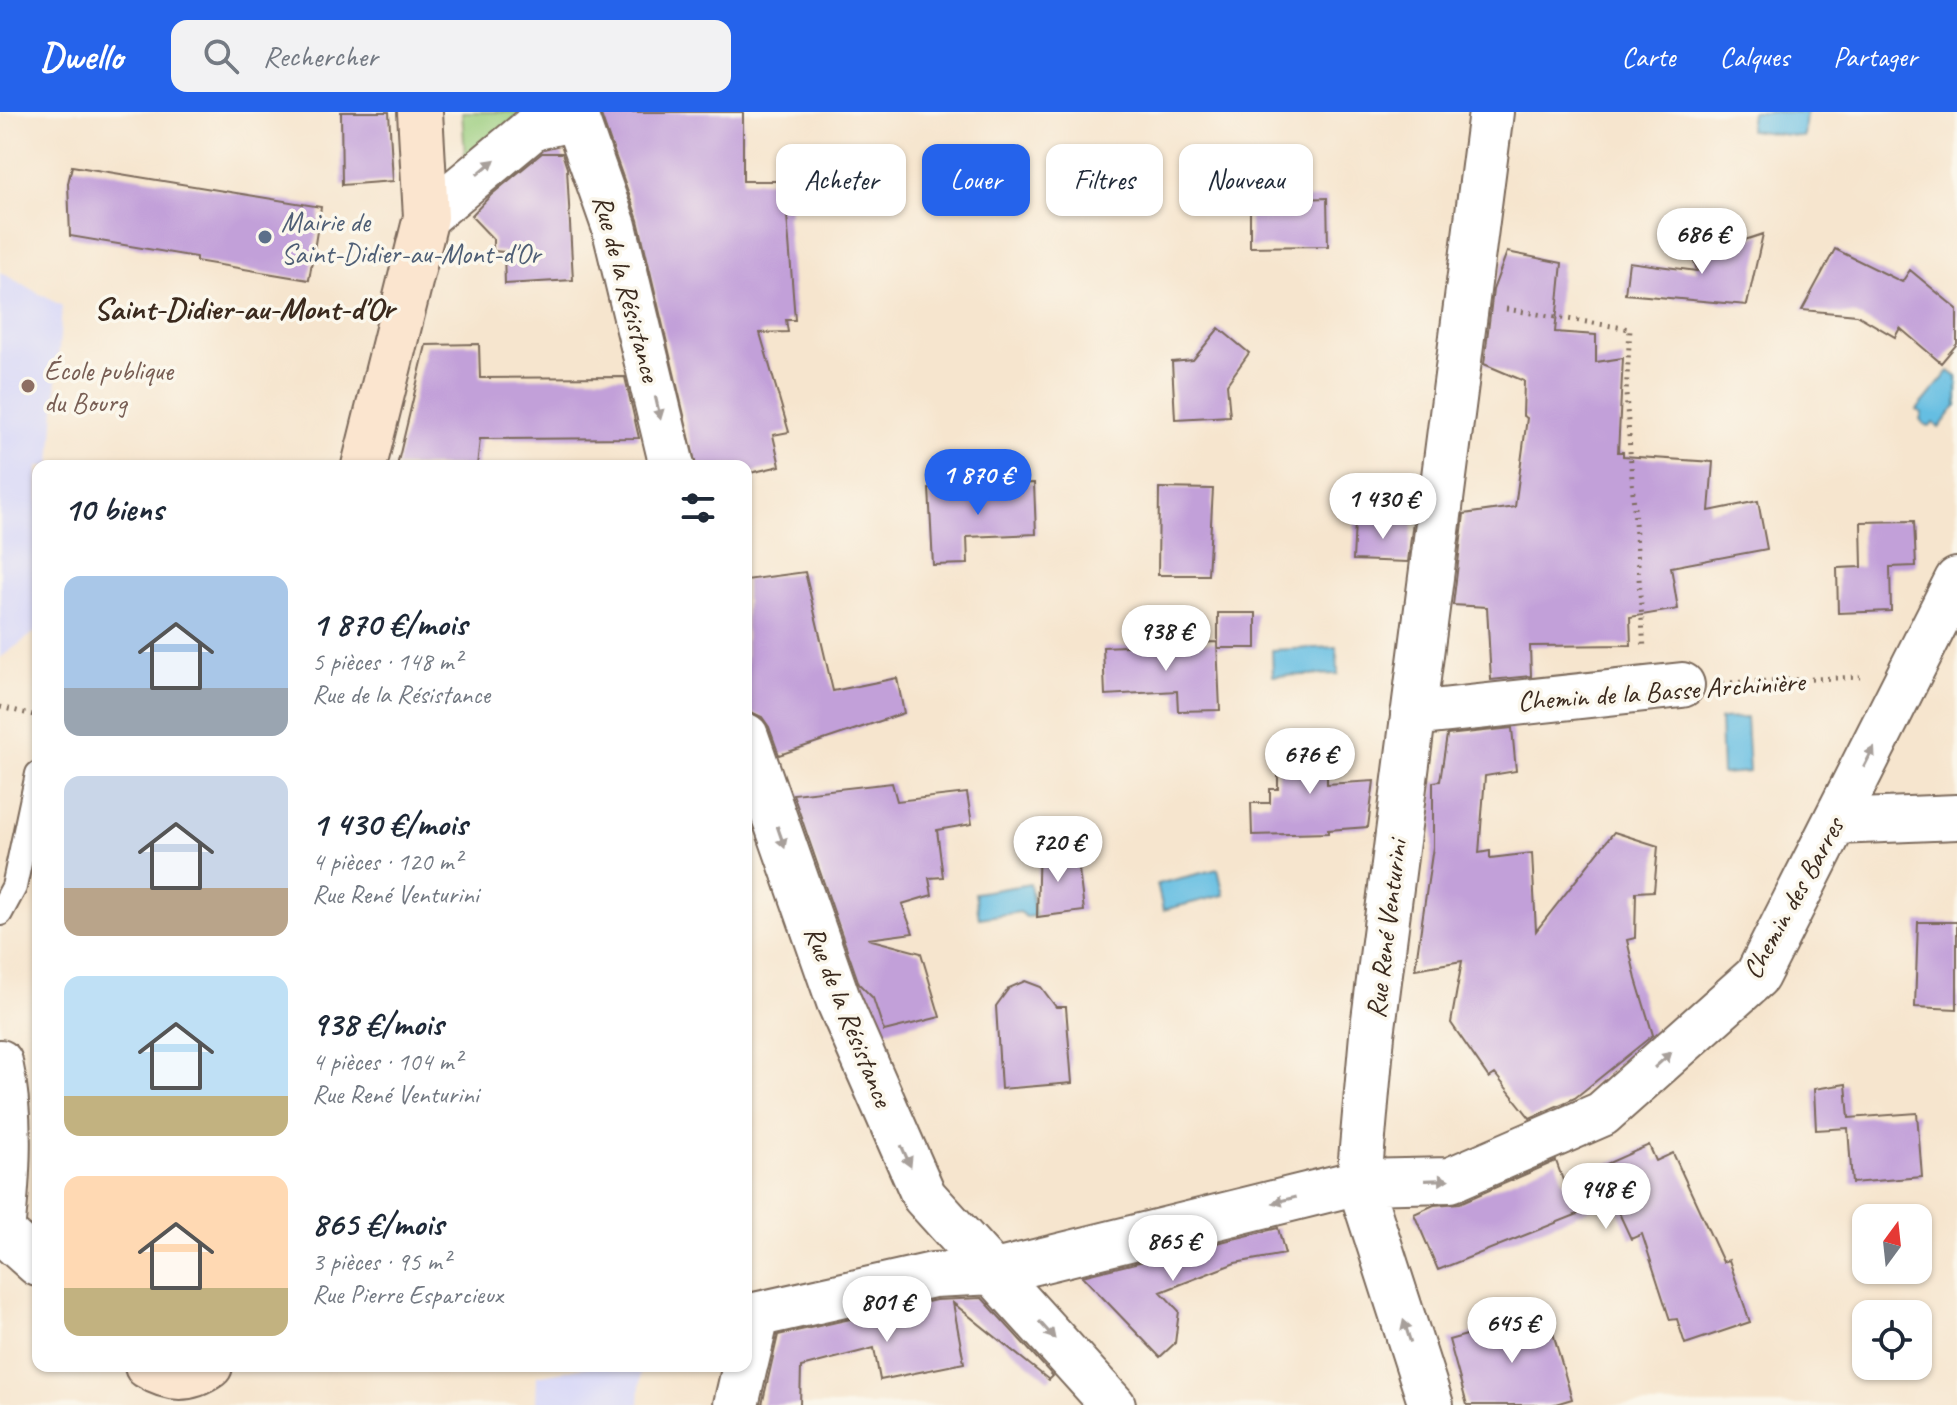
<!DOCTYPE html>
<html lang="fr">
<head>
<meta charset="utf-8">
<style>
	:root { --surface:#fff; --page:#f2f2f3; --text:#1f2937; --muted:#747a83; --accent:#2563eb }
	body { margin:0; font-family:Caveat,sans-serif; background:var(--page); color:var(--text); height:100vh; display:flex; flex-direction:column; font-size:30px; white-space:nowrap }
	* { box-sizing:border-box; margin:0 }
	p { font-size:26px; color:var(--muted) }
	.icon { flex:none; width:44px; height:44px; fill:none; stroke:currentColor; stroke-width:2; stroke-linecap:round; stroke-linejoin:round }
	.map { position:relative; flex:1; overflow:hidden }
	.panel { position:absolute; left:32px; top:348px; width:720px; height:912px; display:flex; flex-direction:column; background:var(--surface); border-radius:16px; box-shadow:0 2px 6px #0004 }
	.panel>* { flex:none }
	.hud { position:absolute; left:776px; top:32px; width:760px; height:72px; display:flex; gap:16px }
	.needle { width:52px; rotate:15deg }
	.fabs { position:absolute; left:1852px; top:1092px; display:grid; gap:16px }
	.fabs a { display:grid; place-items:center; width:80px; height:80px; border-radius:16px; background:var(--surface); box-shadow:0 2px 6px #0004; font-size:40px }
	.price { position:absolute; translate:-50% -68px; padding:0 18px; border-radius:28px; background:#fff; color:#222; font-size:26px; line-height:52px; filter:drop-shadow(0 2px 4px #0008) }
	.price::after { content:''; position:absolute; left:50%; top:48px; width:24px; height:18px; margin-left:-12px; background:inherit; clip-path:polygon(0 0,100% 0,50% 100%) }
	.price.on { background:var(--accent); color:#fff }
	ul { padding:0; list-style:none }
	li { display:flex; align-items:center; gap:24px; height:200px; padding:0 32px }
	li span { display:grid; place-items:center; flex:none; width:224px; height:160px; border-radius:16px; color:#555 }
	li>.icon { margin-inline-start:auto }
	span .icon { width:96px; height:96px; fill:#fffc; stroke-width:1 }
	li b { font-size:34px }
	h2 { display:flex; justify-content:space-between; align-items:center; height:96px; padding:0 32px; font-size:34px }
	.tag { padding:0 28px; border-radius:16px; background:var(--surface); box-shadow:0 2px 6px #0004; font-size:28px; line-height:72px }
	.tag.on { background:var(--accent); color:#fff }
	header { display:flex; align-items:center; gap:48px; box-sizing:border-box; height:112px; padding:0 40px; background:var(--accent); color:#fff }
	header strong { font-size:38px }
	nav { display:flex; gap:44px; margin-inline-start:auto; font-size:28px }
	.search { width:560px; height:72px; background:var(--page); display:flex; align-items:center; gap:20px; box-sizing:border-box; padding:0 28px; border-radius:16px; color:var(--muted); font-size:30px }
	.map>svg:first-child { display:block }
	.built { fill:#d7d7f8 }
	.green { fill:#99cc7c; stroke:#6a7b4d; stroke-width:2 }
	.water { fill:#65bee2; stroke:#507480; stroke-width:2 }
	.building { fill:#c2a0d9 }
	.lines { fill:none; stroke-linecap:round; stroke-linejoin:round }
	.service-casing { stroke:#7c6b5c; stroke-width:28 }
	.minor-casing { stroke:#7c6b5c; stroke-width:48 }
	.tertiary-casing { stroke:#7c6b5c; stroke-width:48 }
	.secondary-casing { stroke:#7c6b5c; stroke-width:48 }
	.path { stroke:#7c6b5c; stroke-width:5; stroke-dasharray:2 6; stroke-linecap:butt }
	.service { stroke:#fff; stroke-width:24 }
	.minor { stroke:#fff; stroke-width:44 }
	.tertiary { stroke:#fff; stroke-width:44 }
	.secondary { stroke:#fbe5cf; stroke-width:44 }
	.oneway { fill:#a79f9a }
	.service-dot { fill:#5c6f8a; stroke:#fbf7ec; stroke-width:3 }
	.education-dot { fill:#8d6e63; stroke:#fbf7ec; stroke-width:3 }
	.labels { text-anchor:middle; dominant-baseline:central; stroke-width:7; stroke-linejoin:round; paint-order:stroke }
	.service-label { font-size:28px; fill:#4e5e75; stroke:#fbf7ec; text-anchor:start }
	.street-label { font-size:28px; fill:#3b2a1e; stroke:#fbf7ec }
	.education-label { font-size:28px; fill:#785e54; stroke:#fbf7ec; text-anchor:start }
	.quarter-label { font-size:32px; font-weight:bold; fill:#3b2a1e; stroke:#fbf7ec }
</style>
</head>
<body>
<header>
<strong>Dwello</strong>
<div class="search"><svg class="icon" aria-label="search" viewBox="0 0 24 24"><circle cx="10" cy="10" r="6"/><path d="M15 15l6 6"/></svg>Rechercher</div>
<nav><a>Carte</a><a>Calques</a><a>Partager</a></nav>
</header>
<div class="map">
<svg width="1957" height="1293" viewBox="0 0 1957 1293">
	<rect width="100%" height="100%" fill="#fbf7ec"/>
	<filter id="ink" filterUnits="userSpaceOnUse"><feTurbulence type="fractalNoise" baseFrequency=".0125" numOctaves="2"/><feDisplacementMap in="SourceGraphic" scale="16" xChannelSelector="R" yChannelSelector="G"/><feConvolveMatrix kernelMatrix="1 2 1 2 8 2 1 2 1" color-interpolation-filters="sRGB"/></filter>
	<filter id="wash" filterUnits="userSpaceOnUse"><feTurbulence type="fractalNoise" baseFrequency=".006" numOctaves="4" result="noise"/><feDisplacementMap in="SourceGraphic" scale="32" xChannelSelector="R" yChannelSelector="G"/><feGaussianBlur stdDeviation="1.8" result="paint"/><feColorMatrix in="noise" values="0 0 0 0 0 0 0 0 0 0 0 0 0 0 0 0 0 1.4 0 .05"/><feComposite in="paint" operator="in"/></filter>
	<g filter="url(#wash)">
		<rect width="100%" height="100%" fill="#f6e5ce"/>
		<path class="built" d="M0,160l62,34 -11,160h-13v164l-38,28z
			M590,1254h51l-2,39h-103l1,-29z"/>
		<path class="green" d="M462,0h60l-56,59z"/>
		<path class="water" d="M1751,0h55l-2,25 -55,-7z
			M1949,259l8,6v28l-18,23 -5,-5 -5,3 -5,-2 -4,-5 2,-6 -5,-3z
			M1337,535l1,27 -65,2 -1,-26z
			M1746,606l3,54 -27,2 -2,-55z
			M1218,757l6,26 -61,15 -6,-26z
			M1030,772l5,32 -9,1 -6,-5 -41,6 -4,-25z"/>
		<g id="blocks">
			<path class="building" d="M341,0h48l4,69 -51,4z
				M600,0h143v69h45l2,33 -3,1 8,105h-9l2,12 -28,1 29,99 -16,3 7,31 -34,8v-8h-50l-58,-246z
				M542,41h20l5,15 6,112 -68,4 -1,-32 -11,-1v-12l-22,-23 20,-21z
				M72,54l249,41 -12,73 -113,-19v-4l-126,-21 -2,-53z
				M1327,86l1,48 -78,1v-46z
				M1763,122l-16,71 -122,-11 4,-32 68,9 -4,-14z
				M1835,137l67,33 8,-12 47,39v35l-16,19 -41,-35 -5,9 -38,-22 -55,-5z
				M1507,140l55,11 -7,69 41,3v27l27,-4 -5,94h5v4l90,6 -4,49 49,-10 9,48 -96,18 7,42 -48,8 1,28 -101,1 1,30 -40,4 -4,-73 -34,-2 11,-91 51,-7 12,-89 -4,-2 1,-35 -40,-17 9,-74z
				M1219,216l30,25 -22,31 3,32 -55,3 -3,-57 21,-2z
				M479,232l1,34 145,-1 14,61 -159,1 -3,27h-80l29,-121z
				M1034,371l2,51 -69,3 1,27 -35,1 -4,-77z
				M1159,376l54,1 -5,86h-50z
				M1413,409l-5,41 -55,-2 2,-38z
				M1914,409l2,45 -26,1 1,44 -53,2 -1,-45 25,-1 -1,-45z
				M805,460l28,119 64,-13 7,35 -125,42 -10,-28 -7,-10 -11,-5 -2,-8 -3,-23v-101z
				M1218,501h38v35h-38z
				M1217,530l3,68 -42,1 -1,-20 -72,4 -2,-48z
				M1512,616l4,43 -31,5 -6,77 11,-2v7l42,-5 4,78 78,-99 44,14 -4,45 -18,1 -1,46 -8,2 9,39 17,56 -78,63 -45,20 -35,-44 -6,4 -38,-55 11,-62 -47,8 18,-122v-65l7,-1 7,-46z
				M1327,629v43l47,-3 -6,46 -40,3v3l-76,2 -1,-32h19v-14h8v-46z
				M892,671l5,18 70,-8 5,31 -35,6 6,47 -14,1 3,17 -30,9 11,29 -45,6 53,14 19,64 -56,14 -11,-33 -14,-14 -66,-190z
				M1039,730l39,20 6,49 -47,6z
				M1918,810h39v87l-42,-2z
				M1025,869l16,6 15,20h10l6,76 -71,6 -5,-83 13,-18z
				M1846,972l3,34 68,-5 5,64 -70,6 -4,-55 -32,2 -2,-41z
				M1649,1033l7,16 17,-8 50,109 6,-2 21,62 -65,22 -8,-25 -7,1 -28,-86 -11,5 -18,-39 -175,70 -24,-56 20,-9 26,-2 96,-42 8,22z
				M1278,1116l7,26 -50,9 -74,29 18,19 -4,32 -15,14 -78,-81z
				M982,1186l71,78 -4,4 -96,-77 11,60 -84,17 -6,-32 -73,19 -1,38h-38l16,-70 158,-35z
				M1547,1200l25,87 -20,6h-85l-18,-65z"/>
		</g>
	</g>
	<g filter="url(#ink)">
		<use href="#blocks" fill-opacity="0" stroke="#7c6b5c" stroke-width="2"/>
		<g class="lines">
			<defs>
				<path id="service" d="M0,801l14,-26 24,-113"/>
				<path id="minor" d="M574,0l40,114 58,240
					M426,105l107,-89 42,-10
					M1413,602l269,-29
					M746,624l93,266 85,194 189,209
					M1836,710l121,-5
					M746,1205l187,-42 62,-3 364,-90 91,-2 152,-66 155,-138 200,-396
					M746,1251l11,-47
					M736,1293l9,-39
					M1431,1293l-72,-223 13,-147 119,-923"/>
				<path id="tertiary" d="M0,950c12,55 8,114 2,170l36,32"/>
				<path id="secondary" d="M364,354l62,-249 -6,-105
					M147,1254c22,14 42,15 63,0"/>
			</defs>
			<use href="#service" class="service-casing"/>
			<use href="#minor" class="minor-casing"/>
			<use href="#tertiary" class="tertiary-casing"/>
			<use href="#secondary" class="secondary-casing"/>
			<path class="path" d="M1506,197l124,20 -4,65 18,255
				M1723,571l137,-6
				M0,595l38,9"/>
			<use href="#service" class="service"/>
			<use href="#minor" class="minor"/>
			<use href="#tertiary" class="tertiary"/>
			<use href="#secondary" class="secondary"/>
		</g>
		<defs><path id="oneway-solid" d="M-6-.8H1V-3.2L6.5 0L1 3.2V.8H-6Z" transform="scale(2)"/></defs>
		<g class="oneway">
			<use href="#oneway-solid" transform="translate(486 55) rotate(-40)"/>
			<use href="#oneway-solid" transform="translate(658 296) rotate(77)"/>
			<use href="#oneway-solid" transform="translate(1869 645) rotate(-63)"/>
			<use href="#oneway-solid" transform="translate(781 725) rotate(71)"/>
			<use href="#oneway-solid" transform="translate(1663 948) rotate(-42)"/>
			<use href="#oneway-solid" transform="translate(906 1044) rotate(66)"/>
			<use href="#oneway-solid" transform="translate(1437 1068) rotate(-2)"/>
			<use href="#oneway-solid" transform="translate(1284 1088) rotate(166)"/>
			<use href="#oneway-solid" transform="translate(1047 1218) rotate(48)"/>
			<use href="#oneway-solid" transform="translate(1407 1219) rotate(-108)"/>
		</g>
	</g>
	<circle class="service-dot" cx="265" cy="125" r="8"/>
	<circle class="education-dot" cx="28" cy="274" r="8"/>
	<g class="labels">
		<g class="service-label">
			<text x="281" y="109">Mairie de<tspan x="281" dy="32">Saint-Didier-au-Mont-d'Or</tspan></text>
		</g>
		<g class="street-label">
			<text transform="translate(627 176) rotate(75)">Rue de la Résistance</text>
			<text transform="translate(1661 579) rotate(-4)">Chemin de la Basse Archinière</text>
			<text transform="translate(1793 786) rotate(-61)">Chemin des Barres</text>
			<text transform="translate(1386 817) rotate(-83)">Rue René Venturini</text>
			<text transform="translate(849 904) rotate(68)">Rue de la Résistance</text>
		</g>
		<g class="education-label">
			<text x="44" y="258">École publique<tspan x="44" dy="32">du Bourg</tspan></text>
		</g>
		<g class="quarter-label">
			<text x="244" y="196">Saint-Didier-au-Mont-d'Or</text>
		</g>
	</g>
</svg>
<div class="fabs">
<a><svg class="needle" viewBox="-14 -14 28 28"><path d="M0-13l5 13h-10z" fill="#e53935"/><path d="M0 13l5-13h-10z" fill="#747a83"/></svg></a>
<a><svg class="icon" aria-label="locate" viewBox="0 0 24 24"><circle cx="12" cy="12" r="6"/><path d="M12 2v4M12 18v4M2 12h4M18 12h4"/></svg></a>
</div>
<b class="price" style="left:1702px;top:164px">686 €</b>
<b class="price on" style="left:978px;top:405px">1 870 €</b>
<b class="price" style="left:1383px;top:429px">1 430 €</b>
<b class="price" style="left:1166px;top:561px">938 €</b>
<b class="price" style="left:1310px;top:684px">676 €</b>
<b class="price" style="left:1058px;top:772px">720 €</b>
<b class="price" style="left:1606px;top:1119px">948 €</b>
<b class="price" style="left:1173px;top:1171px">865 €</b>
<b class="price" style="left:887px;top:1232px">801 €</b>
<b class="price" style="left:1512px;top:1253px">645 €</b>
<div class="hud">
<a class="tag">Acheter</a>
<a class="tag on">Louer</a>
<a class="tag">Filtres</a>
<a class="tag">Nouveau</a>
</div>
<section class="panel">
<h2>10 biens<svg class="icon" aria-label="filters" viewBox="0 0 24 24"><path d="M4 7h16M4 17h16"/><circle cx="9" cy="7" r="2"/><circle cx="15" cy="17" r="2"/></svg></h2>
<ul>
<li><span style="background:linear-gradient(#a9c7e8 70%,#9aa5b1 0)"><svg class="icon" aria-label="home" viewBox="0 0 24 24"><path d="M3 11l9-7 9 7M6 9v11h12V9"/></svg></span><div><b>1 870 €/mois</b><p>5 pièces · 148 m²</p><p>Rue de la Résistance</p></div></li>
<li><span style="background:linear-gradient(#c9d6e8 70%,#b9a48a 0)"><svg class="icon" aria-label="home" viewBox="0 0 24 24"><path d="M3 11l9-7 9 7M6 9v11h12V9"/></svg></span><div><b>1 430 €/mois</b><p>4 pièces · 120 m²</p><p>Rue René Venturini</p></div></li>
<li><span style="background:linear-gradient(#bfe0f5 75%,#c2b280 0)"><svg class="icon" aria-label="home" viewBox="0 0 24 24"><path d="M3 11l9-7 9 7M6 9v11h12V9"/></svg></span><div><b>938 €/mois</b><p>4 pièces · 104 m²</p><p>Rue René Venturini</p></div></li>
<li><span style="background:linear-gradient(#ffd9b3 70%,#c2b280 0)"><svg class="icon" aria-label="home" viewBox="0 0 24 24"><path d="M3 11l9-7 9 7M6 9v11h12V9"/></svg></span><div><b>865 €/mois</b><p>3 pièces · 95 m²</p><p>Rue Pierre Esparcieux</p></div></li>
</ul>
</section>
</div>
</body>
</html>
